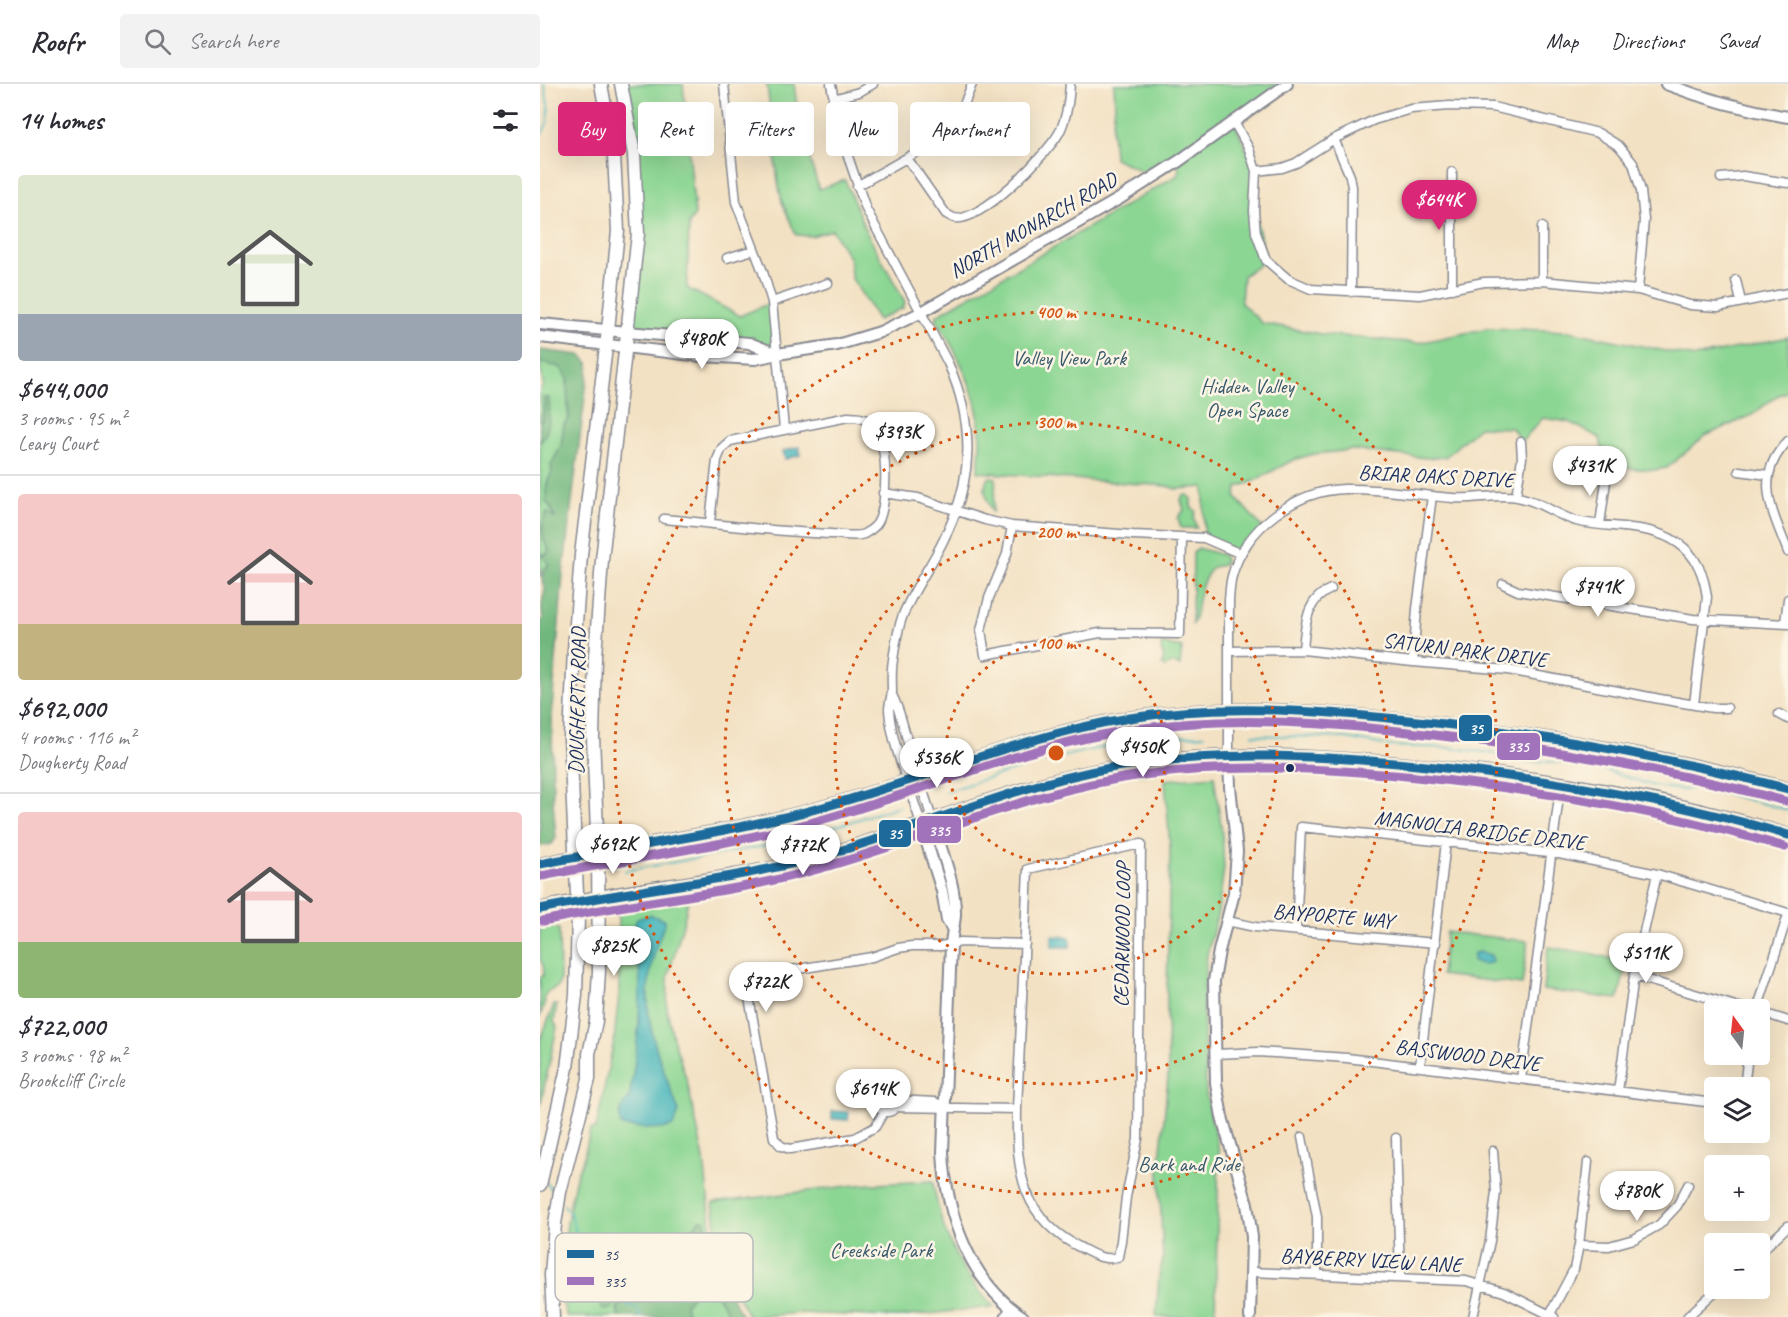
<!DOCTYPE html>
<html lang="en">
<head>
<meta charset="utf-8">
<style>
	:root { --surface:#fff; --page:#f2f2f3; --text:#2b2b33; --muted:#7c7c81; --line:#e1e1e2; --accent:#db2777 }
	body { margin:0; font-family:Caveat,sans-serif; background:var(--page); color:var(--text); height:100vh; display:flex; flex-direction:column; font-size:22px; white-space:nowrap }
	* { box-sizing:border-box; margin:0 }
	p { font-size:20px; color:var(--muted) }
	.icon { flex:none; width:33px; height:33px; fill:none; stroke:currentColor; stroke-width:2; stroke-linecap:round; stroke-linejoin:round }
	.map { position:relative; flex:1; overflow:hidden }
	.drawer { display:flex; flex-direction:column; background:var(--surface); width:540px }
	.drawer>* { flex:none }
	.guide { position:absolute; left:18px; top:18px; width:570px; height:54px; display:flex; gap:12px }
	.needle { width:39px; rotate:345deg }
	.tools { position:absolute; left:1164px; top:915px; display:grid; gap:12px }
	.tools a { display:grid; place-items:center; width:66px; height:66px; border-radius:6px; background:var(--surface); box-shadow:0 6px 24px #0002; font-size:30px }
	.price { position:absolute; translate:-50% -51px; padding:0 14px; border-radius:21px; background:#fff; color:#222; font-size:20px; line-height:39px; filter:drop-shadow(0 2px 3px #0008) }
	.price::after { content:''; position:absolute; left:50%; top:36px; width:18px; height:14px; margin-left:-9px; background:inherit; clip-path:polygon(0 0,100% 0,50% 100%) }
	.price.selected { background:var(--accent); color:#fff }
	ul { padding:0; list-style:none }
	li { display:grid; align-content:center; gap:12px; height:318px; padding:0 18px }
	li+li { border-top:2px solid var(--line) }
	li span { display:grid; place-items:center; height:186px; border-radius:6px; color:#555 }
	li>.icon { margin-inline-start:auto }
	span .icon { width:108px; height:108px; fill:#fffc; stroke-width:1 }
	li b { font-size:26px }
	h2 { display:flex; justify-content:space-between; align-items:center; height:72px; padding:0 18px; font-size:26px }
	.tag { padding:0 21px; border-radius:6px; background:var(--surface); box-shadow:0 6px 24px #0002; font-size:21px; line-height:54px }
	.tag.selected { background:var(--accent); color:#fff }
	header { display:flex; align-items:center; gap:36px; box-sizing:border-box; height:84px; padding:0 30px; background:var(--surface); border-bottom:2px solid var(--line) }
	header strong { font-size:28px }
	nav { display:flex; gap:33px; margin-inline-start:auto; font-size:21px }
	.search { width:420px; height:54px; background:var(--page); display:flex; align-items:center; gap:15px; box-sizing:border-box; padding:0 21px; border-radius:6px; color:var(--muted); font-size:22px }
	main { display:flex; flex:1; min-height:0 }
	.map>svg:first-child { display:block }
	.green { fill:#8bd693; stroke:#538278; stroke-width:1.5; fill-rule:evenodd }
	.forest { fill:#70b77d; stroke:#46736e; stroke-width:1.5 }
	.water { fill:#45b5bb; stroke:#30728c; stroke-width:1.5 }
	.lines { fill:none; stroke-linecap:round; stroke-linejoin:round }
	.stream { stroke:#45b5bb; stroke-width:2 }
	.minor-casing { stroke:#878890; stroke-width:11 }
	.tertiary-casing { stroke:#878890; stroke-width:14 }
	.secondary-casing { stroke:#878890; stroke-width:15 }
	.minor { stroke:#fff; stroke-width:8 }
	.tertiary { stroke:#fff; stroke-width:10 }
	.secondary { stroke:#fff; stroke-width:12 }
	.bus-1-casing { stroke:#fcf5e5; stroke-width:14 }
	.bus-2-casing { stroke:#fcf5e5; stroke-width:14 }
	.bus-1 { stroke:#1e6b9b; stroke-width:9 }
	.bus-2 { stroke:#a173ba; stroke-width:9 }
	.ring { fill:none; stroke:#d45514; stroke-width:3; stroke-dasharray:3 6 }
	.bus-dot { fill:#1b2f5e; stroke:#fcf5e5; stroke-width:2 }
	.labels { text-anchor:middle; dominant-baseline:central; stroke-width:5; stroke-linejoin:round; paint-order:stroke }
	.street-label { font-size:21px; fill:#1b2f5e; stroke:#fcf5e5 }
	.park-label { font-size:21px; fill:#37596b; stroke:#fcf5e5 }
	.key { fill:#fcf5e5; stroke:#b8babc; stroke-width:1.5 }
	.key-label { font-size:16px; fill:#1b2f5e }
	.centre { fill:#d45514; stroke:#fcf5e5; stroke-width:3 }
	.ring-label { font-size:18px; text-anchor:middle; font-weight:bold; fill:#d45514; stroke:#fcf5e5; stroke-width:5; stroke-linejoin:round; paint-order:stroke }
	.line-badge { stroke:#fcf5e5; stroke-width:2 }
	.badge-label { font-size:16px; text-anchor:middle; font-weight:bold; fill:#fff }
</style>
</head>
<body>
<header>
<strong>Roofr</strong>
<div class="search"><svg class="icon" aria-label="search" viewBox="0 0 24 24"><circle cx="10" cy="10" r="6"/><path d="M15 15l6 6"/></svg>Search here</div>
<nav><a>Map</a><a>Directions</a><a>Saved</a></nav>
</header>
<main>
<section class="drawer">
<h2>14 homes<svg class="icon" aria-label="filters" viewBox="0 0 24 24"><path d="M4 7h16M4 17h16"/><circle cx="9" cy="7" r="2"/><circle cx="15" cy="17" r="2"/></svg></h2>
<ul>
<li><span style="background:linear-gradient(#dfe7d0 75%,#9aa5b1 0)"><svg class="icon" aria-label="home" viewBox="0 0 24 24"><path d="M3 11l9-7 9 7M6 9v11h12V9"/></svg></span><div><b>$644,000</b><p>3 rooms · 95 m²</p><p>Leary Court</p></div></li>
<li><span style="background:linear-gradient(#f6c9c9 70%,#c2b280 0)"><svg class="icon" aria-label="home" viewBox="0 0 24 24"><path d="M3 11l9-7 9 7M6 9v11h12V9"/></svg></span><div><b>$692,000</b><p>4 rooms · 116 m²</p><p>Dougherty Road</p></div></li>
<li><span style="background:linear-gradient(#f6c9c9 70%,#8fb573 0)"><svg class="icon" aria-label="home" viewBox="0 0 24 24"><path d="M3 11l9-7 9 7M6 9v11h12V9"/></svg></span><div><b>$722,000</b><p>3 rooms · 98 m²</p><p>Brookcliff Circle</p></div></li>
</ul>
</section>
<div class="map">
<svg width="1248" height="1233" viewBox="0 0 1248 1233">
	<rect width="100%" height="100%" fill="#fcf5e5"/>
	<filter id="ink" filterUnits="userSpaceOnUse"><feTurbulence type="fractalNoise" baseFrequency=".0167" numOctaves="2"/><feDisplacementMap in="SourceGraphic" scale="12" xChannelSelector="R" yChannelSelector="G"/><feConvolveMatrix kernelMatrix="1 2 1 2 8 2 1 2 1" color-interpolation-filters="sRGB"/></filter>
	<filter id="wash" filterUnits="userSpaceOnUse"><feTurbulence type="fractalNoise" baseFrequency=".008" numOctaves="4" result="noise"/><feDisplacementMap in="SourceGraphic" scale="24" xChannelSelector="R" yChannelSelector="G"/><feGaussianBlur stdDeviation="1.35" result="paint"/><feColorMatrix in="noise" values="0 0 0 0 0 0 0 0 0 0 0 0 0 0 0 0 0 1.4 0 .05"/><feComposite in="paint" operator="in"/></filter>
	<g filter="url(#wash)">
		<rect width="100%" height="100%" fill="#f3e1c3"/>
		<path class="green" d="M81,0h62l12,131 -6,8 -2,65 53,28 32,-14 5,52 -28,-11 -122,-10 11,-99z
			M227,0h27l6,44 19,61 26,-9 22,53 38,69 -2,6 -25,12 -27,-43 -1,-18 -18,-29 -20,6 -16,-1 -14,-33 -4,-20z
			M574,0h173l-53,38 22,49 -2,40 12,49 -23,16 -2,27 21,20 59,11 97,9 71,-15 80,3 126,26 93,-20v54l-13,6 -23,18 -47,21 -38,32 -13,2 -30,-2 -17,6 -7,-36 -31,-16 -26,-4 -22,24 -9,-14 -33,-1 -34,30 -18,1 -75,-8 -38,4 -21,6 -41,22 -15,5 -1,11 26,29 -21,27 -37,-16v-51l-28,2 -9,-3 -189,-14c1,-14 3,-28 2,-42 -3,-40 -23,-77 -43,-110v-5l241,-140 1,-13 -23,13 -14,-4 -28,-13 -2,-30 3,-22z
			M0,279c40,-1 23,30 29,56l-5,5 -3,22 -10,19 1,7 -5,11 2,21 6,14 -4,-1 -9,9 2,13 5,11 -2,4h-5l7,10 -7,7 -2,6v-135c10,-9 8,-26 9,-39l-5,-5 -1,21 -3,2v-30l3,-7z
			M450,393l6,1 -3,35c-4,-10 -14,-27 -3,-36z
			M643,411h4l4,3v9l5,4 -2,7 3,10h-16l-3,-10 6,-8 -3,-10z
			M658,464l25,7 2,5 -2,5 -10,2c-8,9 -13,21 -15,33 -2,8 0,16 -6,24l1,-71z
			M622,559l13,4h7l-2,19 -6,-3 -9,4 -3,-2 2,-8 -3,-7z
			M674,692l8,56 2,36 -6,44 -11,43 -4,45 3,93 13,58 -4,166h-59l3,-42 4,-15 -4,-88 9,-95 -1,-81 3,-148 -5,-68z
			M149,811l-5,26 -16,55 -1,34 6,28 14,43 17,78 9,86 -11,-8 -2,-17 -12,14 1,18 13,-5c3,7 0,11 2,18 5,19 16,36 27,52h-43l-3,-12 7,-8 -4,-17 -29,-8 -26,12 -16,25 3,8h-53c-5,-10 -4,-20 -4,-32 0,-39 4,-76 15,-115l4,-7 9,-34h5l18,-89 5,-46 -1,-83 5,-5zM61,1194v29l-6,-18 -1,-10z
			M8,842l11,3 1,50 -2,8 -11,5 -3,6 1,3 -5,16v-38l4,-5 -1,-10 -3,-3v-32z
			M906,848l82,9 -6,44 -81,-10z
			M1008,863l40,6 39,9 -9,37 -75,-9z
			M14,921h3l-3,16 3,6 -17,80v-66z
			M393,1097c7,49 26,91 61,126l-96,10 -99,-4 -50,4 -25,-46 -4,-13 -7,-55 143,-18z"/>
		<path class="forest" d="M0,266l41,5 8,9 -26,210 -11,135 1,92 3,37 -4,6 -12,2v-223l3,-5c-3,-12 0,-18 2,-29 -5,-9 -3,-16 4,-25l-8,-9 6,-1 2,-4c-7,-9 -9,-29 -2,-38l8,6 -4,-11 -6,-6 2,-18 5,-11 -1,-7 10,-19 3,-22 5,-5 -2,-31 1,-9 -7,-12 -21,-4z
			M4,314h5c1,13 2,35 -9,44v-21l3,-2z
			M160,1136h4c4,7 1,11 -2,17l9,7 11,36 21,37h-12c-11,-16 -21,-33 -27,-51 -2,-7 1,-12 -2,-19l-13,5 -5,-6 4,-12z
			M119,1188l29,8 7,12 -10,13 3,12h-68l-3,-8c12,-20 18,-30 42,-37z
			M65,1192c12,9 13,19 7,32l-6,2 -5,-3 -9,-22 2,-6z"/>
		<path class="water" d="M259,363l2,8 -16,4 -2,-8z
			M111,831l14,5v3c-33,79 -13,115 14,189l-6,14 -11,3 -36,-2 -5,-2c-3,-9 0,-20 8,-26 8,-44 13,-89 10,-134 -1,-15 -10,-32 -2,-46z
			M512,852l18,1v10h-18z
			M941,868l10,3 1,5 -2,3 -8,1 -9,-3 1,-8z
			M292,1027l17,1 -1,8 -16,-1z"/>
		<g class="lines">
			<path class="stream" d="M0,52c14,-18 8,-31 4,-52
				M713,651l93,3 44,8 62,2 39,5 30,8 63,2 70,23 29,4 16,-3 89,23
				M405,708c84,-28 170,-54 259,-57
				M85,787l134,-24 47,-11 93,-30
				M5,1097l10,13
				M24,1121l6,8 13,42 17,27 15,16 22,11 4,8"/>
		</g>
	</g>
	<g filter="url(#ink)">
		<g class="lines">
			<defs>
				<path id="minor" d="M184,0l12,118 27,70 9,30 12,127
					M291,0l11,55 24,70 82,154c27,61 26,116 -4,176 -12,26 -30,49 -41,76 -5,13 -8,31 -10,45 -2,10 -1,21 -1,32 -1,6 -3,12 -3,18 2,33 22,80 32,114
					M293,15l26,-7 14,-8
					M694,38l15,27 7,22 -2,40 2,22 10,27 22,19 23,10 109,6 64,-13 58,-1 96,9 52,15 28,2 70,-14
					M794,55l16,37 2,11 -1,105
					M367,74l39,56c1,0 7,4 8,4 26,6 93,-64 105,-85 8,-15 10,-32 11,-49
					M716,87l26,-3 14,-5 38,-24 40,-19 37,-11 38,-3 44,1 105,26 21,13 14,17 8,28 3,29 -6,70
					M1181,94l22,-2 45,7
					M317,102l83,-47 20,-24 12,-31
					M187,174l26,-8
					M1196,196l5,22
					M1002,197v-54
					M912,205v-117
					M232,218l56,-19
					M1248,357c-36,36 -15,71 0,111
					M1199,387l29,4
					M343,409l35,5 67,22 27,6 121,9 71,3 37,16
					M976,412l6,-38 -1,-16
					M124,435c56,5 112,13 168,15 10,0 22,4 32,0 5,-3 11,-6 14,-12 10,-18 11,-82 -5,-97 -7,-7 -15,-8 -25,-8l-118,24 -8,7 -5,12 -7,62
					M1060,440l7,-50
					M472,442l-5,28 -18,44 -8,32 4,25 115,-22 80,1 2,-96
					M963,500l15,7 175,28 95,5
					M1245,539l3,-24
					M763,566c2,-25 3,-51 28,-61
					M689,567l74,-1 110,12 95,8 152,29 53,9h14
					M873,578l4,-53 15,-113
					M351,609c9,16 12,33 17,50 7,26 17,51 24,77
					M1239,630l9,5
					M689,671v-156c1,-8 1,-16 3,-23 13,-48 63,-85 112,-87 36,-1 73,6 109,9 20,2 46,-5 64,-1 21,3 39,18 59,24 32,8 73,2 102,22 19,13 26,32 29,54l-13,107
					M601,760l-3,295 -12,58 -5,44 -3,16c-13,4 -24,-2 -35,-8 -62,-30 -67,-78 -66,-140l11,-240z
					M687,837l28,6 181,16
					M756,846l5,-103 258,27 98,20 131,39
					M1094,892l115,34
					M1217,926l31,-95
					M1220,928l28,9
					M676,970l42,-2 89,6 367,45
					M880,982l26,-224
					M981,995l40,-297
					M1204,1004l4,-34
					M1078,1007l16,-115 23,-102
					M338 1019a9 9 0 1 1 18 0a9 9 0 1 1-18 0Z
					M356,1016l39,2 10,5
					M356,1023l121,2
					M344,1028l-9,15 -20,11 -65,11 -9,-3 -7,-8 -25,-141 1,-14 7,-6 10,-3 105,-17 26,-9 14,-2h29l20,-4 64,2
					M762,1053l15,80v57
					M856,1054l4,139
					M1039,1161l30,1 25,-7 25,-14 18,-19 11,-21
					M1220,1168l28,-26
					M712,1188l214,9 38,11 50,25
					M1010,1230l24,-45 5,-24 9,-83
					M464,1233l8,-9
					M933,1233l17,-76 6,-49 -3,-41
					M1147,1233l32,-29"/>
				<path id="tertiary" d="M1126,0c39,15 80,26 122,33
					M0,240l209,19 28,11
					M0,253l161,19 54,3 22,-5 60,-9 43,-13 40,-19 199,-114 60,-38 108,-77
					M689,671l1,32 7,64 -3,42 -15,58 -5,30 2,102 6,34 25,87 5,33 -2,80
					M392,736c9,31 24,63 23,96 -1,9 -3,18 -4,28l-8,208c3,62 26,129 80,165
					M381,740l21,67 5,29 5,8"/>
				<path id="secondary" d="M0,780c92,-19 185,-31 276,-55 106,-28 205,-74 314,-91 96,-15 191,-7 287,3 125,14 249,34 371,68
					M0,825c89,-21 182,-27 271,-50 97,-26 189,-69 287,-89 113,-22 225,-15 338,-3 120,13 237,32 352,68
					M0,1101l27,-117 9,-73 2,-79 -8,-178 4,-88 7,-95 27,-225 10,-99 -4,-75 -13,-72
					M13,1233l-2,-42 4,-51 5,-32 29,-113v-25l7,-33 3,-50 -1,-117 -5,-117 2,-81 7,-96 36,-326 -4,-80 -13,-70"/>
			</defs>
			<use href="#minor" class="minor-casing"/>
			<use href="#tertiary" class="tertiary-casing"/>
			<use href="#secondary" class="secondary-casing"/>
			<use href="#minor" class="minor"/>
			<use href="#tertiary" class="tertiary"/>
			<use href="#secondary" class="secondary"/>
			<defs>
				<path id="bus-1" d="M0,780c92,-18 186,-31 276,-55 105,-28 206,-74 314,-91 88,-14 179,-8 268,1 132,13 262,36 390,70
					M0,825c90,-19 182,-27 271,-50 111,-29 216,-82 331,-96 92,-12 184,-7 275,2 126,13 250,34 371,70"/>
				<path id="bus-2" d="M2,792c94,-19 190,-31 282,-57 103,-29 204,-75 312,-90 99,-14 199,-6 298,6 119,14 236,35 351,66
					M3,837c91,-20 185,-26 275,-52 108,-30 212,-79 324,-94 91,-12 183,-7 274,2 125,13 248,34 369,70"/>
			</defs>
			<use href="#bus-1" class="bus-1-casing"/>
			<use href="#bus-2" class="bus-2-casing"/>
			<use href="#bus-1" class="bus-1"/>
			<use href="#bus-2" class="bus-2"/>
		</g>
	</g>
	<g class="ring">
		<circle cx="516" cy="669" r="110"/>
		<circle cx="516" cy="669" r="221"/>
		<circle cx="516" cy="669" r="331"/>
		<circle cx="516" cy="669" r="441"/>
	</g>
	<circle class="bus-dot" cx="750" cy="684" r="5"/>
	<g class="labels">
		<g class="street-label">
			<text transform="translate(493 141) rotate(-30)">NORTH MONARCH ROAD</text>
			<text transform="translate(896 392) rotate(3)">BRIAR OAKS DRIVE</text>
			<text transform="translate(925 566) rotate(7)">SATURN PARK DRIVE</text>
			<text transform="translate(37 617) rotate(-89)">DOUGHERTY ROAD</text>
			<text transform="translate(940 746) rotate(7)">MAGNOLIA BRIDGE DRIVE</text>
			<text transform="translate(793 832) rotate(5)">BAYPORTE WAY</text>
			<text transform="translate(582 851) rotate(-89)">CEDARWOOD LOOP</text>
			<text transform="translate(928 971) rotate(7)">BASSWOOD DRIVE</text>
			<text transform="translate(831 1176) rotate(3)">BAYBERRY VIEW LANE</text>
		</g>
		<g class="park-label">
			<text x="529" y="274">Valley View Park</text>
			<text x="707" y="302">Hidden Valley<tspan x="707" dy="24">Open Space</tspan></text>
			<text x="649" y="1080">Bark and Ride</text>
			<text x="341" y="1166">Creekside Park</text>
		</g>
	</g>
	<rect x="15" y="1149" width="198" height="69" rx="9" class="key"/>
	<rect x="27" y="1166" width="27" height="8" fill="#1e6b9b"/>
	<rect x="27" y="1193" width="27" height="8" fill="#a173ba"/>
	<g class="key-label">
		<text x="64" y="1176">35</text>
		<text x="64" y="1203">335</text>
	</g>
	<circle cx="516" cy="669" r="9" class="centre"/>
	<g class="ring-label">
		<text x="516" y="234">400 m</text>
		<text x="516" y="344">300 m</text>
		<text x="516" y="454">200 m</text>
		<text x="516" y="565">100 m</text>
	</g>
	<g class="line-badge">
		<rect x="918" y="630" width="35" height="28" rx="6" fill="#1e6b9b"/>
		<rect x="956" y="648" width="45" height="29" rx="6" fill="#a173ba"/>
		<rect x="376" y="731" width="46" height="29" rx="6" fill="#a173ba"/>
		<rect x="338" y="735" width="34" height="29" rx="6" fill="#1e6b9b"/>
	</g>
	<g class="badge-label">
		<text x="936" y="650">35</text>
		<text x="978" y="668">335</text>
		<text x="399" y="752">335</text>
		<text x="355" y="755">35</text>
	</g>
</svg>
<div class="tools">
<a><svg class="needle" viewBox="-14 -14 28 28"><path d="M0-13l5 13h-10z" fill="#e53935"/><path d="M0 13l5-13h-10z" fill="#7c7c81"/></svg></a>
<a><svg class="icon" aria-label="layers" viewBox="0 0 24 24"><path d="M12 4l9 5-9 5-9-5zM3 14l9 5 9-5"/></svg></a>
<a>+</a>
<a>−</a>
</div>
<b class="price selected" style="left:899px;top:147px">$644K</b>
<b class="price" style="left:162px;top:286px">$480K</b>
<b class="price" style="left:358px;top:379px">$393K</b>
<b class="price" style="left:1050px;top:413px">$431K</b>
<b class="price" style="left:1058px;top:534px">$741K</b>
<b class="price" style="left:603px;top:694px">$450K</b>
<b class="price" style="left:397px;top:705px">$536K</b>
<b class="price" style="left:73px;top:791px">$692K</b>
<b class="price" style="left:263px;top:792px">$772K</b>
<b class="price" style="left:74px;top:893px">$825K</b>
<b class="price" style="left:1106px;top:900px">$511K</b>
<b class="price" style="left:226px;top:929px">$722K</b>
<b class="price" style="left:333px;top:1036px">$614K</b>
<b class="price" style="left:1097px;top:1138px">$780K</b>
<div class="guide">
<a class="tag selected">Buy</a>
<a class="tag">Rent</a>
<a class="tag">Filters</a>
<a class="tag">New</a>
<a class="tag">Apartment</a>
</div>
</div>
</main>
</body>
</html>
